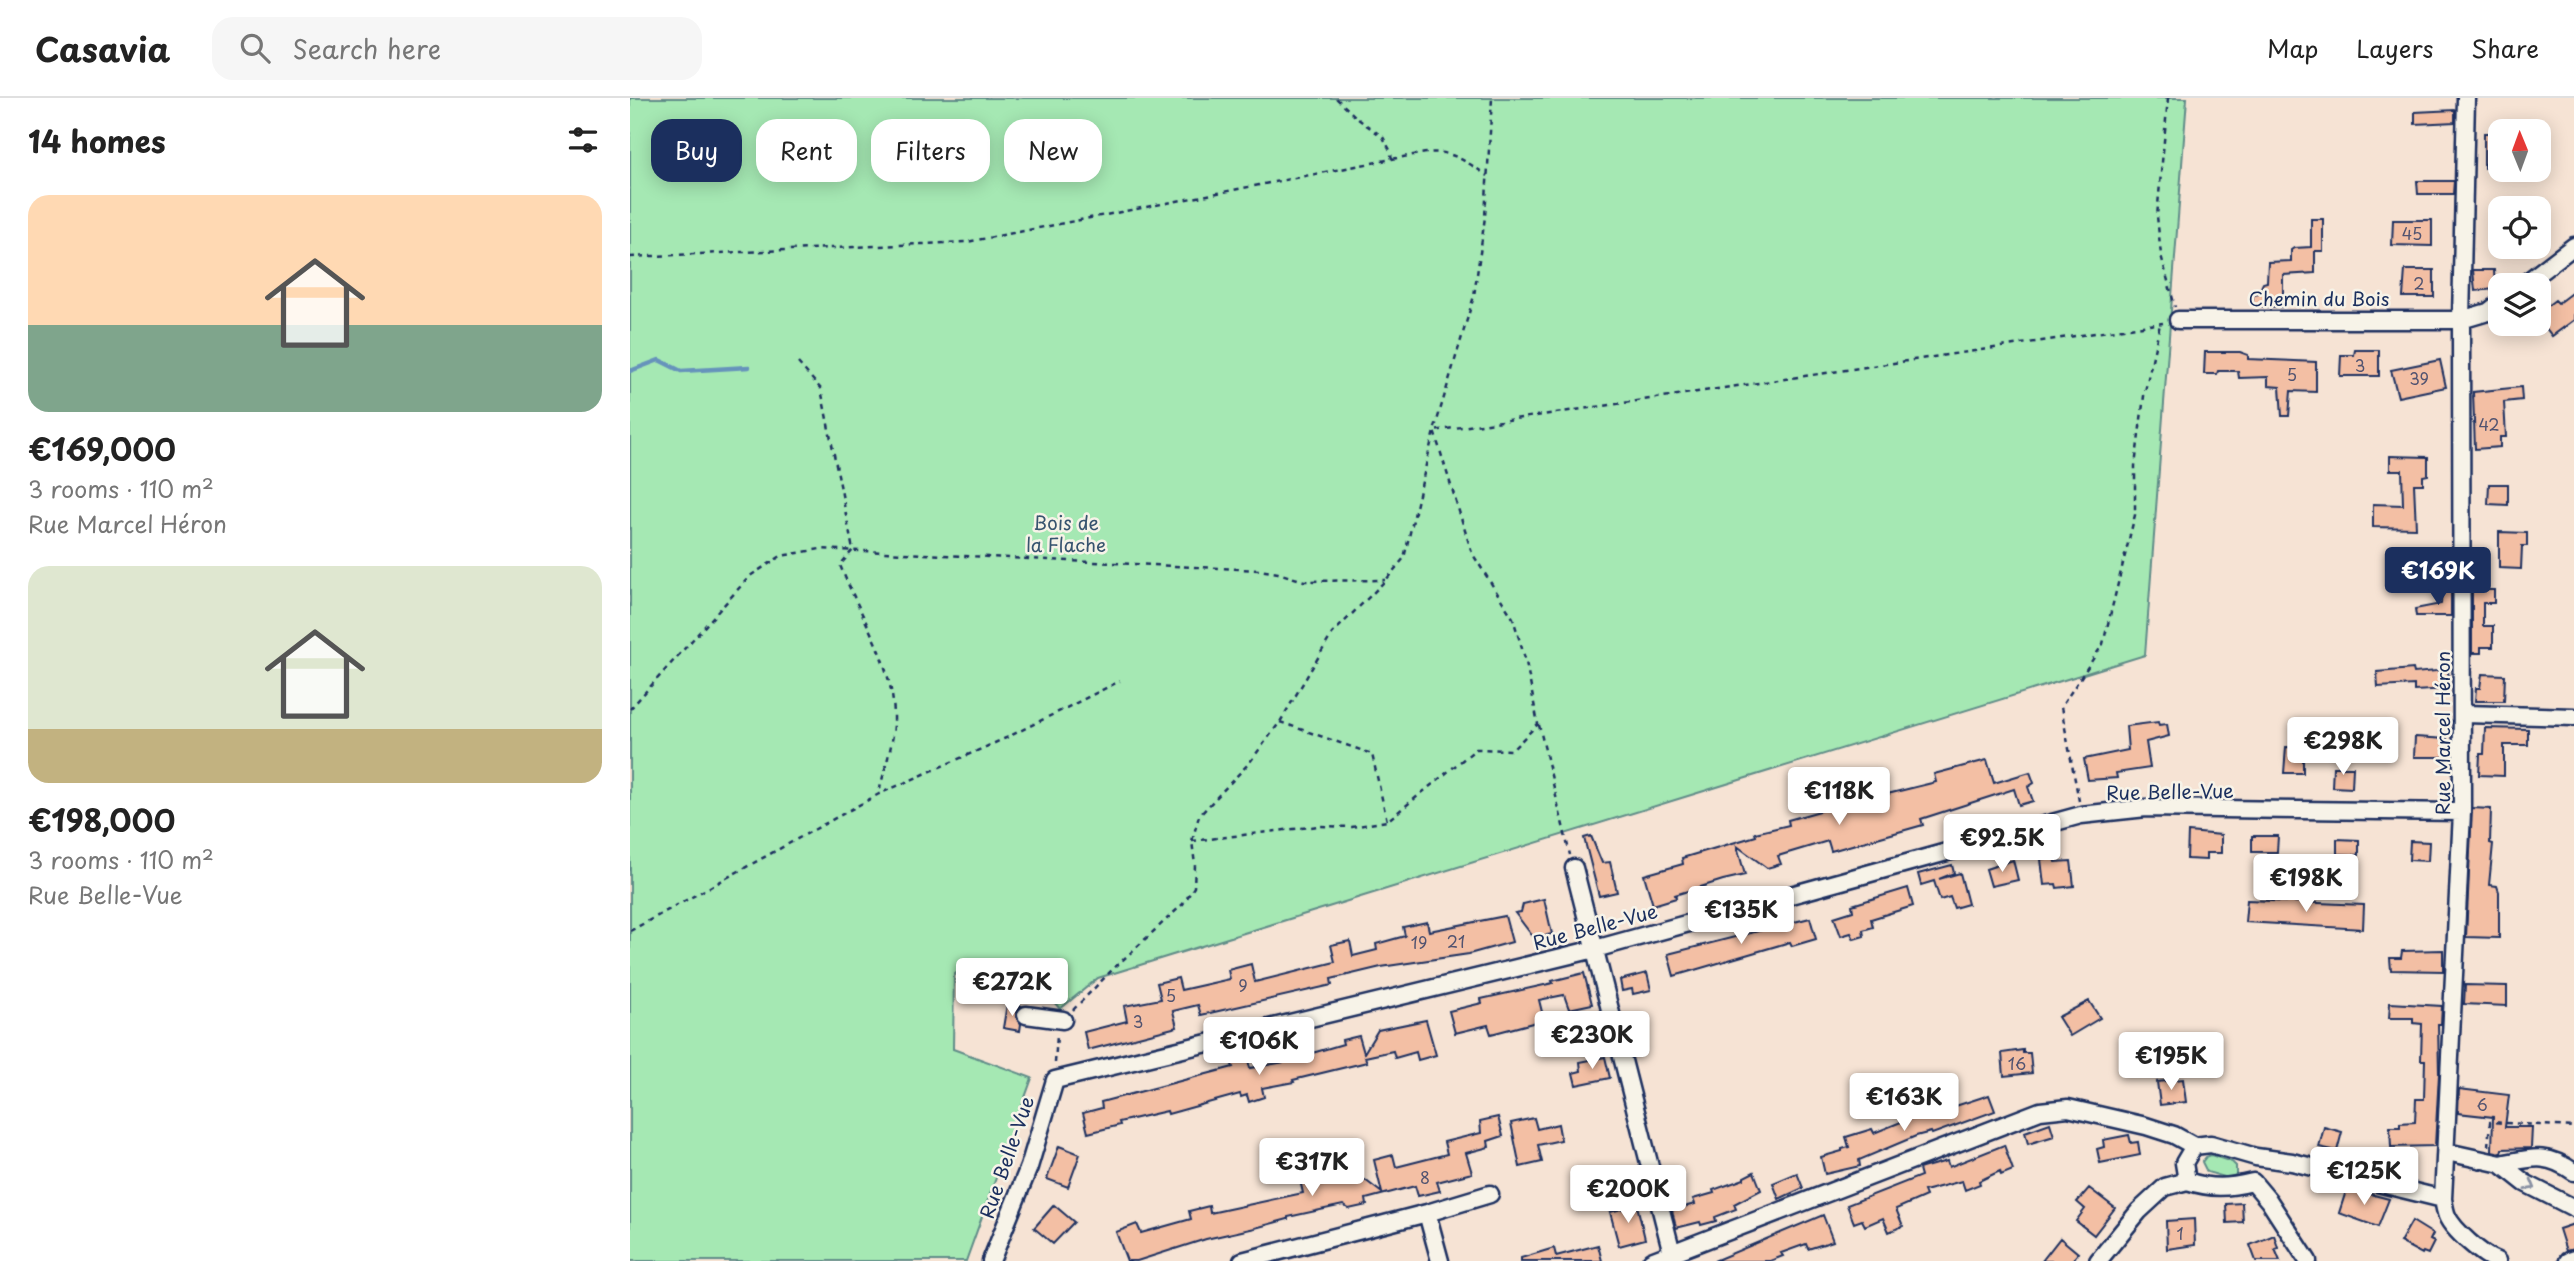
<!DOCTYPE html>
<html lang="en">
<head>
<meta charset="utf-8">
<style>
	:root { --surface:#fff; --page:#f6f6f6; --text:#222; --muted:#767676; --line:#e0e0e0; --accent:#1b2f5e }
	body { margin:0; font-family:"Playpen Sans",sans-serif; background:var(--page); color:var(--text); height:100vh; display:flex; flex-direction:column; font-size:26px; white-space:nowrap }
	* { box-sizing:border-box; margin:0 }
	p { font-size:23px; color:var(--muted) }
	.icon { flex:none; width:38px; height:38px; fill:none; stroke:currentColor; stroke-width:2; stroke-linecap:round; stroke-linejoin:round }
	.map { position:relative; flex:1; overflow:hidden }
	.details { display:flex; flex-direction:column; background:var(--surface); width:630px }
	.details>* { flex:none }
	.hud { position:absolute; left:21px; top:21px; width:665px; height:63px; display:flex; gap:14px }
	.needle { width:46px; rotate:359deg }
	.buttons { position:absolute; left:1858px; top:21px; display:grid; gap:14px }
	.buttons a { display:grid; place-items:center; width:63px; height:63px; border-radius:14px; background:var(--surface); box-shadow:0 4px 18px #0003; font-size:35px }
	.price { position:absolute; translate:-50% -60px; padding:0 16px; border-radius:7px; background:#fff; color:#222; font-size:23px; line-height:46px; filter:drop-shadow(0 2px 4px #0008) }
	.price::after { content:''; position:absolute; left:50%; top:42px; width:21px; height:16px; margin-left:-10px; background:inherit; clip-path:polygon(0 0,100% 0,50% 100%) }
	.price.selected { background:var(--accent); color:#fff }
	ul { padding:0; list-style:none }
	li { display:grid; align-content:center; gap:14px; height:371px; padding:0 28px }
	li span { display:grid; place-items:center; height:217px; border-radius:21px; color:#555 }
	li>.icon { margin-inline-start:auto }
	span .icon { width:126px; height:126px; fill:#fffc; stroke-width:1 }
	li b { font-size:30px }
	h2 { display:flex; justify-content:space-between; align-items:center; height:84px; padding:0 28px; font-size:30px }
	.pill { padding:0 24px; border-radius:21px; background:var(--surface); box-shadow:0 4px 18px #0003; font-size:24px; line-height:63px }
	.pill.selected { background:var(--accent); color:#fff }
	header { display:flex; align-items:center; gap:42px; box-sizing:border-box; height:98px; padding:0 35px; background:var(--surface); border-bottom:2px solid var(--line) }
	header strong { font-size:33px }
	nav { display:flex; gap:38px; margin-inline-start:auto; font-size:24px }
	.search { width:490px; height:63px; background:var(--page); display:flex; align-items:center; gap:18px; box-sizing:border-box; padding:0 24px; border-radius:21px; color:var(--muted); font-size:26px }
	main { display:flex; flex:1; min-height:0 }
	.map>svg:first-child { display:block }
	.green { fill:#a5e8b3; stroke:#608c88; stroke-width:2 }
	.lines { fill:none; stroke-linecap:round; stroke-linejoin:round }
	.stream { stroke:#6693bb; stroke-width:4.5 }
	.building { fill:#f3bfa4; stroke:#1b2f5e; stroke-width:2 }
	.minor-casing { stroke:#1b2f5e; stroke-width:21 }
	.path { stroke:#1b2f5e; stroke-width:2.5; stroke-dasharray:5 5; stroke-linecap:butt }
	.minor { stroke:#f7f3e8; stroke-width:16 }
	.oneway { stroke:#8991a3 }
	.labels { text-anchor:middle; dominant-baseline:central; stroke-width:5; stroke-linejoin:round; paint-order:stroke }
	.number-label { font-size:16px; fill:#515370 }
	.street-label { font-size:19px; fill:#1b2f5e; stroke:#f7f3e8 }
	.park-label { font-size:19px; fill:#37546f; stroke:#f7f3e8 }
</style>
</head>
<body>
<header>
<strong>Casavia</strong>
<div class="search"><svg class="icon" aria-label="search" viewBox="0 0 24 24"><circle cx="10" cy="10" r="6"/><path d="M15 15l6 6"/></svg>Search here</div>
<nav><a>Map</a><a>Layers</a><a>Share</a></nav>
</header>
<main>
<section class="details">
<h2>14 homes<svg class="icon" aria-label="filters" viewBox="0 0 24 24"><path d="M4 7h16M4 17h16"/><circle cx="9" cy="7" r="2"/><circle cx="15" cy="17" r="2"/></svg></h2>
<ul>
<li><span style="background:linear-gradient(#ffd9b3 60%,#7fa58c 0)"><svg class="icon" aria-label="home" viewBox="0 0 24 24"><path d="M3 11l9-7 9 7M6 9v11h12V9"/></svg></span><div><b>€169,000</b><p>3 rooms · 110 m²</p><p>Rue Marcel Héron</p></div></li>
<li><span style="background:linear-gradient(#dfe7d0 75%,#c2b280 0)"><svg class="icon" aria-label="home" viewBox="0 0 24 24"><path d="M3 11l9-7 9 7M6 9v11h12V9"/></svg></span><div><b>€198,000</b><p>3 rooms · 110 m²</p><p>Rue Belle-Vue</p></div></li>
</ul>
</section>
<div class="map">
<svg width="1944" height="1163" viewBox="0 0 1944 1163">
	<rect width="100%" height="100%" fill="#f6e3d4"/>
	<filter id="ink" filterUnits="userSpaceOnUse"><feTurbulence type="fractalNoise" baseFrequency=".0143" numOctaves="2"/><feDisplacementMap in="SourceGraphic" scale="14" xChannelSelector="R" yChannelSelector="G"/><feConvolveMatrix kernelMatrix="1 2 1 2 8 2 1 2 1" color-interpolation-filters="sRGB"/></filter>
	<g filter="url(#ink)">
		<path class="green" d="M0,0h1557l-42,557 -1047,323 -38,31 -22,-26 -84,-10 -1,76 79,29 -66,183h-336z
			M1581,1057l21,7 4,4v9l-8,3 -21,-6 -5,-10 4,-5z"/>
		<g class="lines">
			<path class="stream" d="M0,273l29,-11 22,11 68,-4"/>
		</g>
		<path class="building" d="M1825,12v12l-40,2v-12z
			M1854,35h17v35h-17z
			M1787,83h37l-1,13h-35z
			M1681,121h12v32h-8v22l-32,2v32l-30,-1v-11l5,-1 5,-11 4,-1 1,-20 23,-1v-11l3,-2 17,-1z
			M1763,122h39v26l-40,-1z
			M1775,172h29v27h-31z
			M1843,172h21l1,19 -20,2z
			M1944,193v29l-22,16 -13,-17 7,-5 -3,-5 12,-9 3,3z
			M1725,252h24v26h-39l1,-21h13z
			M1575,254h35l8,3v4l68,3v30l-25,-1 -2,25h-7l-2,-29 -12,-1v-9l-29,1 -1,-7h-20l-1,3h-13z
			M1810,262l6,27 -48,10 -7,-27z
			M1891,289l1,13 -18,2 2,35h-6v10l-25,2 -2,-57z
			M1760,358l38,1v18l-5,1v8h-9l2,44 -43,-1v-23l30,1 -1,-35h-12z
			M1859,386h19v21l-20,-1z
			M1869,434l28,1v13h-5l-1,23 -22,-1z
			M1783,456l38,1v20h-38z
			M1821,492v26h-35l-1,-7 26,-5 1,-13z
			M1842,492h22v13h-11v23h10v21h-12v6h-9z
			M1783,571l1,4 34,-3 1,19 -35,2v-6l-36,2 -1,-15z
			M1852,576l23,1 -1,26h-29l1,-13h4z
			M1528,624l1,3 8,-1 2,12 -23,6 4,26 -34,5 1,5 -29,2 -4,-21 44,-9 -2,-24z
			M1855,630l43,1v16h-24v31l-25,-1 1,-21h4z
			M1785,639l32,2 -1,18h-32z
			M1656,649l17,1v25h-19z
			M1357,662l7,23 36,-11 4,11 -6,4 5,14 -14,4 -5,-16 -93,30 2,6 -92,26 -3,-10 -50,15 3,8 -14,4 -30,-22 8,29 -22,5 -48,15 1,3 -23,7 -9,-30 39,-11 -1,-6 74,-22 -1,-3 34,-8 -1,-5 67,-19v-2l18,-6 2,4 61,-15 -2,-8z
			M1703,669h20l-1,21 -20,-1z
			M1842,710l19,1 -1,34 3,1 -4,41 8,1 2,6v46l-33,-1z
			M1558,734l33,3v18h-15v7l-19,-1z
			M961,738l11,27 8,-1 7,30 -18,4 -15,-58z
			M1622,738h26l-1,16h-25z
			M1707,741l22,1v15l-22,-1z
			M1780,743l19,1 -1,19 -19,-1z
			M1424,759l1,5 16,-1 3,25 -17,2 -1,-4 -12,1 -3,-26z
			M1383,762l5,20 -27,6 -5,-17z
			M1322,767l2,8 -15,6 21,-6 8,31 -14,4 -4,-11 -10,3 -6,-19 -13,4 -3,-11z
			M1278,790l5,18 -42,13 2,8 -10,3 1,6 -10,3 -3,-6 -10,3 -7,-19 19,-6 -1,-6z
			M914,801l8,35 -18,4 -19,-25 6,-1 2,-8z
			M1617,802l117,5 -1,24 -118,-7z
			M875,818l7,26 -43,12 -88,13 -50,12 1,6 -131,30 -3,-10 -25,6 4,16 -89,23 -4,-18 43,-11 -3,-15 37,-7 -4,-16 21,-5 3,12 49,-11 -2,-9 23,-6 4,18 80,-20 -4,-17 19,-4 3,15 24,-6 -1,-6 29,-8 -2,-9 24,-5 2,9z
			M1180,820l6,21 -24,7 -2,-4 -116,34 -6,-22z
			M1813,852v21l-52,-1 -1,-12h11l1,-7z
			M954,875l8,31 -23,5 -5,-14 -25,5 5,20 -53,14 -3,-9 -33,8 -6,-22 33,-8 -1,-4 72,-16 -1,-2z
			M1017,875l4,17 -18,4 -1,-5 -10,2 -2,-11z
			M1835,887l42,1v20l-43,-2z
			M1459,903l11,17 -30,18 -12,-19z
			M1760,905l52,3 -1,18h-3l1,50 -4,72 -44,1 -1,-20h10v-4l15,-1 1,-23h8l1,-39h-4l1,-36 -9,-1v-5h-24z
			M377,906l14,2 -5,8 5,10 -1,7 -17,-3z
			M796,922l10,35 -18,5 -2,-8 -21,6 -2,-7 -28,6 2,5 -74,18 1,2 -32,6 2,9 -15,5 -2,-7 -6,2 -1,-3 -72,20 -1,-3 -48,11 1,3 -32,8 -5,-20 19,-5 -1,-6 132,-35 -2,-5 16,-5 3,11 52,-9v-3l41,-12 -1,-4 17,-4 5,17 14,-23z
			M1393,952v3h7l2,20 -28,3 -2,-23z
			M975,959l5,21 -34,7 -3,-12 8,-2 -1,-9z
			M1553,981l3,23 -26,3 -3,-23z
			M1829,991l50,6 -4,32h27l-1,21 -29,1 -1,4 -9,-2 1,-34 -35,-4z
			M1359,997l6,16 -63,23 -1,-2 -15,4 -57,24 1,6 -35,8 -4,-17 21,-6v-2l7,-2 -3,-10 26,-8 2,4 49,-20 2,3z
			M868,1019l5,19 -15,5 1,6 -23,6 6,20 -35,9 3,9 -22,5 -3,-10 -49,13 1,6 -18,4 -6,-4 -55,12v2l-33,9 -49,11 -69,22h-10l-11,-29 21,-8 4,9 50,-14 -2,-8 20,-5 1,7 93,-20 -5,-21 12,-2 2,6 8,-2 3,11 37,-9 22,17 -8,-33 19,-5 3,12 51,-13 -3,-12 37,-9 -1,-12z
			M904,1020l3,11 21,-5 3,16 -23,5 4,17 -22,5 -9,-44z
			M1420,1025l4,13 -26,8 -3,-12z
			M1694,1029l18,5 -5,19 -18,-4z
			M1499,1037l2,8 7,-1 2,13 -40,8 -3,-14 7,-2 -1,-7z
			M1374,1047l9,25 -12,5 -1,-4 -21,10 1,3 -15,6 -3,-9 -38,10 2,5 -30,13 7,17 -14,6 -6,-14 -18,8 -3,-6 -8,3 -7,-18 74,-29 -2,-7 3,-1 25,-7 2,6z
			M429,1048l21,8 -12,33 -21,-8z
			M1124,1074l7,18 -27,14 2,5 -21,8 1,4 -15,4 -1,-3 -24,6 -4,-18 23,-6 -2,-5 21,-6 -1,-3 31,-11v-2z
			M1167,1075l6,15 -24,11 -6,-16z
			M1459,1090l26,20 -21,27 -18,-14 9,-12 -8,-7z
			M1717,1090l42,11 -11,28 -39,-14z
			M1612,1105l1,19 -16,1 -1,-19z
			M424,1107l20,17 -21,22 -19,-16z
			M1007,1107l8,34 -26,7 -9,-34z
			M1193,1117l10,26 -25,8 -2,-5 -25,9 2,3 -13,5h-56z
			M1564,1121l1,26 -28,4 -1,-28z
			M1782,1123l21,13 -3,6 4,2 -6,12 -5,-2 -1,2 -22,-12z
			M1944,1126v25l-8,2 -7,-22z
			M1644,1137l4,13 -3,1 5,12h-24l-6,-16z
			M1430,1140l18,15 -6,8h-30z
			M968,1147l4,16h-81v-3l33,-10 2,8z"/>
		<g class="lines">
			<defs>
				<path id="minor" d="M1836,0l-5,222 1,492 -19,387c1,6 2,12 4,17 6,14 36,40 50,45
					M1893,187l51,-39
					M1548,222h283l27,-8 13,-10
					M1834,616l110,3
					M944,770l100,393
					M396,917l37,5
					M1817,1054l54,12 24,19 49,25
					M1871,1066c31,-6 45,-12 73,8
					M1557,1083c24,8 41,7 66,1
					M1557,1083l-3,-18 10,-17
					M1623,1084l16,19 39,60
					M797,1115l13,48
					M361,1163l38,-94 26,-87 540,-131 486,-134 65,-7 316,4
					M612,1163l185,-48 63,-19
					M1021,1163l389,-150 28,-3 78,18 28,9 20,11 17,-2 45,13 36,5 151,37
					M1468,1163l41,-50 26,-24 22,-6
					M1938,1163l6,-2"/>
			</defs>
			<use href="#minor" class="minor-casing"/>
			<path class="path" d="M1538,0l-11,118 4,39 14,52
				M762,61c50,-9 52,-13 96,17
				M0,159l337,-15 425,-83 -2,-9 -7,-13 -25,-18 -22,-21
				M168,265l23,26 32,161 -13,15c21,54 61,109 53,170 -3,19 -10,39 -14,58
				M0,611l120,-133 31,-20 39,-7 439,21 19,3 26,8 81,-1
				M650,624l92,32 15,67 89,-72 36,1 26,-26 -12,-62 -13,-44 -41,-65 -38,-122 729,-108
				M909,627l31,130
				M1449,703l-18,-94 42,-63 32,-129v-49l9,-70 16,-72
				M562,743l127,-15 33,1 35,-6
				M0,833l249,-137 127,-56 114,-57
				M443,912l39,-40 71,-66 11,-17 1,-22 -3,-24 7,-25 51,-54 30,-40 52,-88 54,-54 18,-22 30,-127 40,-135 11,-79 7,-119
				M425,965l2,-28
				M1858,1048l2,-24 84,5"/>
			<use href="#minor" class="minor"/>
		</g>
		<defs><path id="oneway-chevron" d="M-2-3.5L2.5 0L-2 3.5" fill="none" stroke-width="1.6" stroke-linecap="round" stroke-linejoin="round" transform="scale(1.75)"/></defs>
		<use class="oneway" href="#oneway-chevron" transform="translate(1901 1088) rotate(30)"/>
	</g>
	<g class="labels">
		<g class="number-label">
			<text x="1782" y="135">45</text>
			<text x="1789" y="185">2</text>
			<text x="1730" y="267">3</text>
			<text x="1662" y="276">5</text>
			<text x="1789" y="280">39</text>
			<text x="1859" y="326">42</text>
			<text x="826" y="843">21</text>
			<text x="789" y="844">19</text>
			<text x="613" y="887">9</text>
			<text x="541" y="897">5</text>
			<text x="508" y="923">3</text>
			<text x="1387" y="965">16</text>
			<text x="1852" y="1006">6</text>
			<text x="795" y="1079">8</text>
			<text x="1550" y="1135">1</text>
		</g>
		<g class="street-label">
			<text x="1689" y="200">Chemin du Bois</text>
			<text transform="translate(1812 635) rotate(-90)">Rue Marcel Héron</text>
			<text transform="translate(1540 693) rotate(-1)">Rue Belle-Vue</text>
			<text transform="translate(965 828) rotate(-15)">Rue Belle-Vue</text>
			<text transform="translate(376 1059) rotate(-71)">Rue Belle-Vue</text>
		</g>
		<g class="park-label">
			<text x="436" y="424">Bois de<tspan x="436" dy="22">la Flache</tspan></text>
		</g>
	</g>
</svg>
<div class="buttons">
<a><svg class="needle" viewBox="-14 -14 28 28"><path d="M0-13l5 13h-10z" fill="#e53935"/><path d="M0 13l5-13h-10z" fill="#767676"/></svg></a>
<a><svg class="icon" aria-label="locate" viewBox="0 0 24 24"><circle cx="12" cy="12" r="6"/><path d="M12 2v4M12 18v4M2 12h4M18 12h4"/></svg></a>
<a><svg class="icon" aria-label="layers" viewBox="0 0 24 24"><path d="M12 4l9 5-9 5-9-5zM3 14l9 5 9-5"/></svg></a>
</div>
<b class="price selected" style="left:1808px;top:509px">€169K</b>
<b class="price" style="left:1713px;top:679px">€298K</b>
<b class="price" style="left:1209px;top:729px">€118K</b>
<b class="price" style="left:1372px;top:776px">€92.5K</b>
<b class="price" style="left:1676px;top:816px">€198K</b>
<b class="price" style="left:1111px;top:848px">€135K</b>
<b class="price" style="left:382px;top:920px">€272K</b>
<b class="price" style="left:962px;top:973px">€230K</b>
<b class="price" style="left:629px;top:979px">€106K</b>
<b class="price" style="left:1541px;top:994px">€195K</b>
<b class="price" style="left:1274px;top:1035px">€163K</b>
<b class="price" style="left:682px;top:1100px">€317K</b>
<b class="price" style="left:1734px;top:1109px">€125K</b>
<b class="price" style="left:998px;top:1127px">€200K</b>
<div class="hud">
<a class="pill selected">Buy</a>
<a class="pill">Rent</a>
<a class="pill">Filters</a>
<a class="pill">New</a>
</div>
</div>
</main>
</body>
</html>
